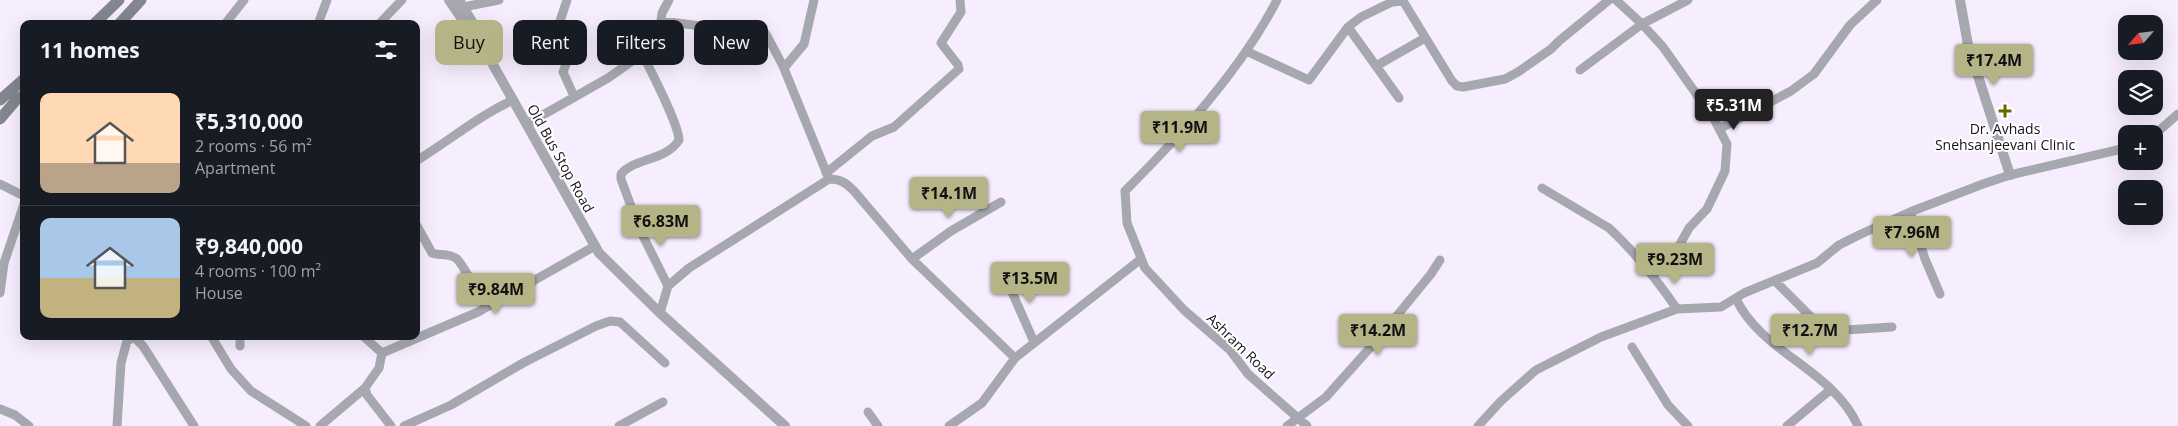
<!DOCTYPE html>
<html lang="en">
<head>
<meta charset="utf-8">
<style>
	:root { --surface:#171b24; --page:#242831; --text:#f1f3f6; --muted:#9ea1a6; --line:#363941; --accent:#b4b487 }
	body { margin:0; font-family:"Open Sans",sans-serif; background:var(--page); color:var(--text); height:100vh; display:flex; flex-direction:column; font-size:19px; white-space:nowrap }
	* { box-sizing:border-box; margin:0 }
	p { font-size:16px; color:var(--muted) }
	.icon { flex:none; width:28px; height:28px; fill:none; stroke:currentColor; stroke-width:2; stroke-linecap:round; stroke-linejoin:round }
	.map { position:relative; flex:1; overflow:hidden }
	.side { position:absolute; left:20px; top:20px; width:400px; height:320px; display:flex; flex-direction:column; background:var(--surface); border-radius:10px; box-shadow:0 5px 20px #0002 }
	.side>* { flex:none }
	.top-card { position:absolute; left:435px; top:20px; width:475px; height:45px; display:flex; gap:10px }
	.needle { width:32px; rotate:242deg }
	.tools { position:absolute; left:2118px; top:15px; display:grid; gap:10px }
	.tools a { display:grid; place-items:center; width:45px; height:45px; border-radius:10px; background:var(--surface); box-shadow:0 5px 20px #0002; font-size:25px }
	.price { position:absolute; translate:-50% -42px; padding:0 11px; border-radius:5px; background:var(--accent); color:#111; font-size:16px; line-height:32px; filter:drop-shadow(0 1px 2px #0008) }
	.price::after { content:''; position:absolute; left:50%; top:30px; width:15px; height:11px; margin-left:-8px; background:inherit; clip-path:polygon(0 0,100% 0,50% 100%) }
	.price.selected { background:#222; color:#fff }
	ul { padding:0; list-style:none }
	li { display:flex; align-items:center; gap:15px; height:125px; padding:0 20px }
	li+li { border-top:1px solid var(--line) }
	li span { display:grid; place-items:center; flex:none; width:140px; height:100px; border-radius:10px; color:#555 }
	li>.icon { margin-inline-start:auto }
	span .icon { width:60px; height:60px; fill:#fffc; stroke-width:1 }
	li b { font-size:21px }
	h2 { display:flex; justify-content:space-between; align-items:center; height:60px; padding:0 20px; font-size:21px }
	.chip { padding:0 18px; border-radius:10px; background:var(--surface); box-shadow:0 5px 20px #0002; font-size:18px; line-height:45px }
	.chip.selected { background:var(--accent); color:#111 }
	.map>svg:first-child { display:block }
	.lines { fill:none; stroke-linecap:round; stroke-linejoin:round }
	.minor { stroke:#a7a8af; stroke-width:9 }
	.tertiary { stroke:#a7a8af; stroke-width:10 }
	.secondary { stroke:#83858f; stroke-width:11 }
	.poi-dot { fill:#696600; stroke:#fff; stroke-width:2 }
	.labels { text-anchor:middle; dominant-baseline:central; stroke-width:4; stroke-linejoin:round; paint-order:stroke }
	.poi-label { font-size:14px; fill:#161319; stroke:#fff }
	.street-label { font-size:14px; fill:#161319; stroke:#fff }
</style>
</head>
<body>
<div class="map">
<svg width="2178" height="426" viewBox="0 0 2178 426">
	<rect width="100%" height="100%" fill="#f6edfe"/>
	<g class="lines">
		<path class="minor" d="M567,0l-7,21 14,23 -11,28 11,24
			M1277,0c-36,70 -96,135 -152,191l2,32 18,45 39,42 46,40 18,24 59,52
			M1616,0l26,24 21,23 51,72 13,25 -2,27 -18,38 -18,19 -16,29 -20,18
			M463,7l36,-7
			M661,21l1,-8 7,-13
			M225,24l19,-24
			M318,24l9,-24
			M379,24l23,-24
			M1348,27l51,71
			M641,51c9,19 37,71 38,89 -13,21 -43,17 -58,34v5l18,49 29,58
			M1246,51l63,29 39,-53 13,-10 31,-15 11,-1 49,80 5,5 6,1 42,-8 13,-7 33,-23 8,-8 50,-41
			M1376,66l49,-28
			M784,68l20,-24 10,-44
			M1580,70l62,-46 46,-24
			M527,124l81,-46 27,-19 26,-38 105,13 17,32 46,113
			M1719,129l72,-38 23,-17 36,-49 27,-25
			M2154,135l24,-21
			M416,161c33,-20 62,-45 97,-61
			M826,173l46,-37 22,-9 65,-58 -1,-4 -17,-22 20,-31 -1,-12
			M0,184l24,12
			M1542,188l67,40c26,24 48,52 68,81
			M1910,212l15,47 15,35
			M416,224l16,29c6,3 17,-1 25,6 7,7 23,38 29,48
			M912,259l39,-28 50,-29
			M1004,274l30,68
			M1775,281l46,46 9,4 62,-4
			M0,293l4,-30 20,-59
			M1736,299c26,54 97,71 122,127
			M660,313l8,-27 21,-18 140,-89c12,0 17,4 25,12l58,68 103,99
			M211,336l20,33 20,22 55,35
			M240,336v10
			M363,336l19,17 -3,15 -14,20 2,7 24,31
			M1632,347l36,58 20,21
			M382,353l96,-41 117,-66
			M0,409l15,6 14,11
			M868,412l10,14
			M117,426l4,-63 6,-22 7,-4 9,9 51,80
			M320,426l45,-38
			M404,426l47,-21 72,-42 73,-37 14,-5 10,1 45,41
			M619,426l44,-24
			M949,426l33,-23 33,-45 126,-99
			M1287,426l39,-29 51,-57 54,-66 9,-14
			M1478,426l23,-25 35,-31 65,-33 76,-28 44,-2 23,-14 73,-30 22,-18 22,-11 49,-22 73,-28 27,-9 116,-27
			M1787,426l43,-36"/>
		<path class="tertiary" d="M449,0l17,25 12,13 121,215 61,60 125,113
			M459,0l15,25 2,8
			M1960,0l8,45 42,130"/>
		<path class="secondary" d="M94,24l25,-24
			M119,24l22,-24
			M0,100l24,-21
			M0,119l17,-20 7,-4"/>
	</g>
	<path class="poi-dot" d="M2002.5 103.5h5v5h5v5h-5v5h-5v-5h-5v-5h5z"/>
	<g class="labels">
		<g class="poi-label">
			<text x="2005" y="128">Dr. Avhads<tspan x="2005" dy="16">Snehsanjeevani Clinic</tspan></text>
		</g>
		<g class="street-label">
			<text transform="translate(561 158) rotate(61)">Old Bus Stop Road</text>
			<text transform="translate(1241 346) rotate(44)">Ashram Road</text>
		</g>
	</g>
</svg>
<div class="tools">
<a><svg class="needle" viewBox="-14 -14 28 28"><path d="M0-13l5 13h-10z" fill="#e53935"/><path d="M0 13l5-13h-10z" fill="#9ea1a6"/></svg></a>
<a><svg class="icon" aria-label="layers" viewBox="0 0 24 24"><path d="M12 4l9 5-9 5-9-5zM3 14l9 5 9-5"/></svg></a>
<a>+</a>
<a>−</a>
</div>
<b class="price" style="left:1994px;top:86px">₹17.4M</b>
<b class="price selected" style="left:1734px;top:131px">₹5.31M</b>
<b class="price" style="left:1180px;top:153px">₹11.9M</b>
<b class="price" style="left:949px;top:219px">₹14.1M</b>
<b class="price" style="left:661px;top:247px">₹6.83M</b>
<b class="price" style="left:1912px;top:258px">₹7.96M</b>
<b class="price" style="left:1675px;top:285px">₹9.23M</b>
<b class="price" style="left:1030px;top:304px">₹13.5M</b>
<b class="price" style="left:496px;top:315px">₹9.84M</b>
<b class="price" style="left:1378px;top:356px">₹14.2M</b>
<b class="price" style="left:1810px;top:356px">₹12.7M</b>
<div class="top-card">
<a class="chip selected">Buy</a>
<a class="chip">Rent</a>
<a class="chip">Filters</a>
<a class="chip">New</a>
</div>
<section class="side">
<h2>11 homes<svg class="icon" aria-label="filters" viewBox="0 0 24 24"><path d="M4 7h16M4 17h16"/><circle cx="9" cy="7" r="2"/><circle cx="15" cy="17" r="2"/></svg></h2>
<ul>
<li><span style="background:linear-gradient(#ffd9b3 70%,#b9a48a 0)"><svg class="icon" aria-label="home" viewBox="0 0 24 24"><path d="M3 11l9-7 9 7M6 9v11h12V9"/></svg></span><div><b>₹5,310,000</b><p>2 rooms · 56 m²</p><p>Apartment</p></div></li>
<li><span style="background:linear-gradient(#a9c7e8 60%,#c2b280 0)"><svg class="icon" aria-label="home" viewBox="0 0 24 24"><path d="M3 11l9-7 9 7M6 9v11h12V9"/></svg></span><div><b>₹9,840,000</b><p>4 rooms · 100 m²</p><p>House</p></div></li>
</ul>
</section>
</div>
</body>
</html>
